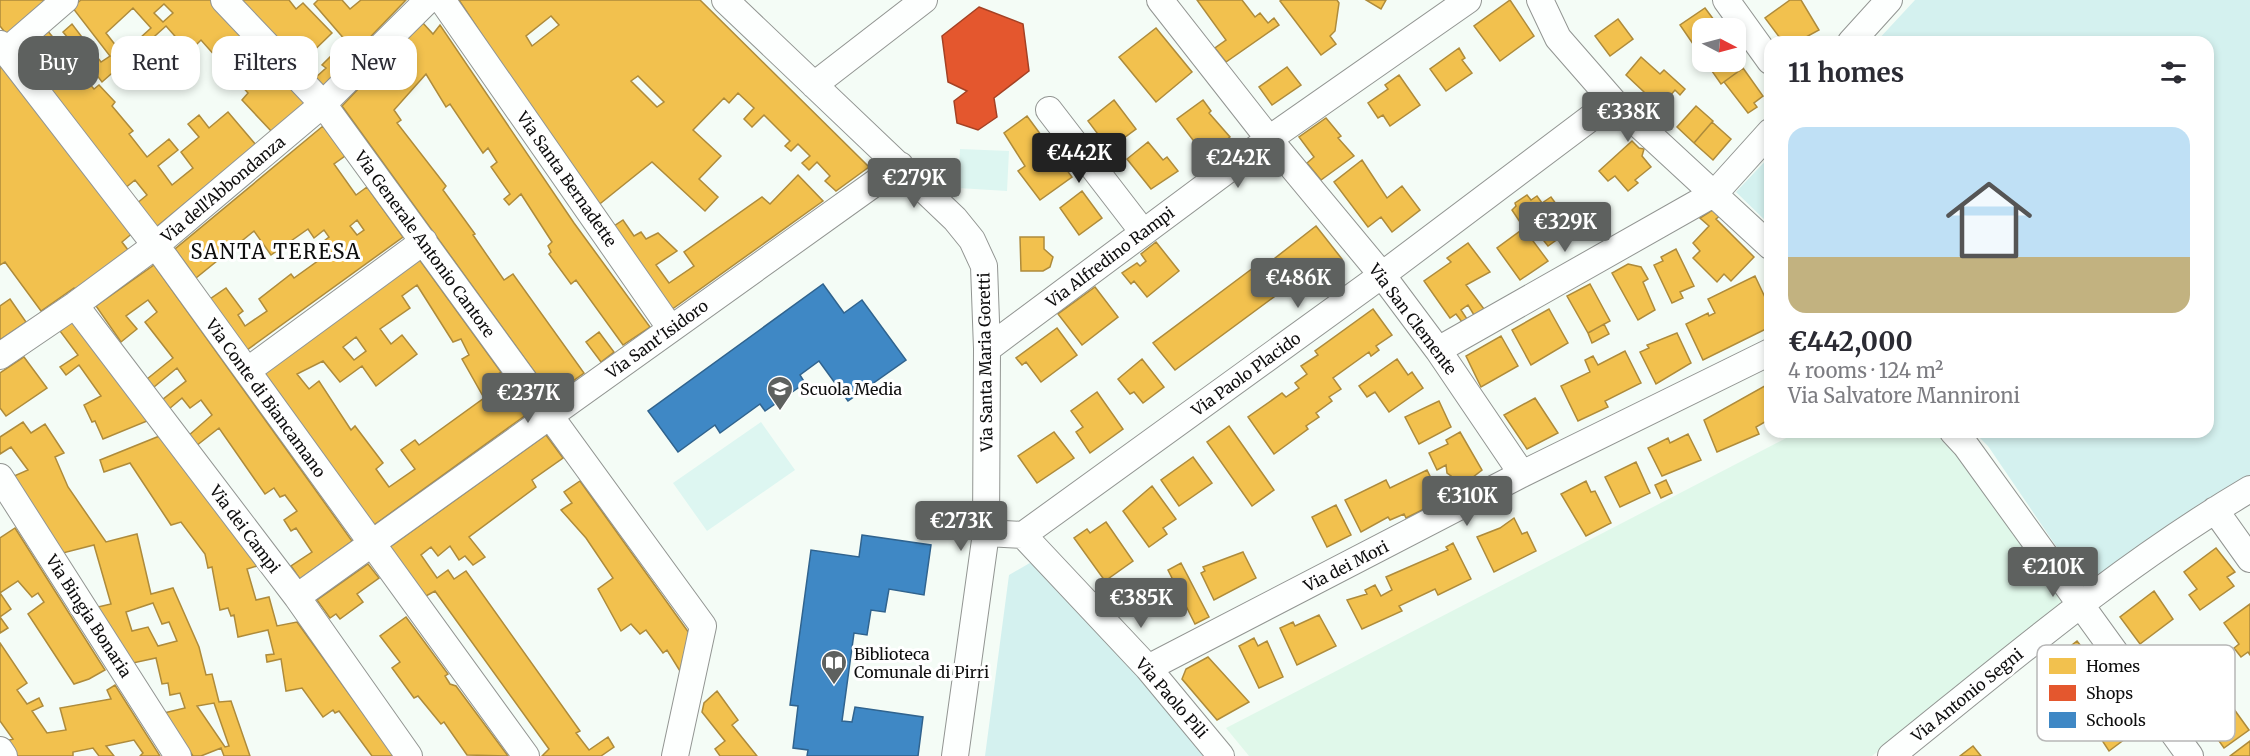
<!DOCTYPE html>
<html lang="en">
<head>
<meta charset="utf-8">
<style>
	:root { --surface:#fff; --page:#f2f2f3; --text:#2b2b33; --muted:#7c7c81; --accent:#5e615f }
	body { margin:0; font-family:Merriweather,serif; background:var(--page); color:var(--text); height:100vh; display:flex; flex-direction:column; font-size:22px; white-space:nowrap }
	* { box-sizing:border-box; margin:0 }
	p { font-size:20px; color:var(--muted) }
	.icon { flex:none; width:33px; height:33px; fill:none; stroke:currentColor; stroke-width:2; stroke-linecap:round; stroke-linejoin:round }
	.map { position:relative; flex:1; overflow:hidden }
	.drawer { position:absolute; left:1764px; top:36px; width:450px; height:402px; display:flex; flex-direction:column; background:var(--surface); border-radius:18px; box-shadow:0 3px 9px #0003 }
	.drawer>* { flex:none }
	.top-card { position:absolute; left:18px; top:36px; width:570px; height:54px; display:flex; gap:12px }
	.needle { width:39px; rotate:96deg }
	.tools { position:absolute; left:1692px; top:18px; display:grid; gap:12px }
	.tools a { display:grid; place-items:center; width:54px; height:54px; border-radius:12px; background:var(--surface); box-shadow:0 3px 9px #0003; font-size:30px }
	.price { position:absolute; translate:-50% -51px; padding:0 14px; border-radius:6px; background:var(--accent); color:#fff; font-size:20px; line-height:39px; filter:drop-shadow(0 2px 3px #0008) }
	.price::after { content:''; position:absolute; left:50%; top:36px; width:18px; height:14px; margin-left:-9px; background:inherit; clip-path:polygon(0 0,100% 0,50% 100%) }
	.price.on { background:#222; color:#fff }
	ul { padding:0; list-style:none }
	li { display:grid; align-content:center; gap:12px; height:318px; padding:0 24px }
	li span { display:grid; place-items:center; height:186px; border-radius:18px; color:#555 }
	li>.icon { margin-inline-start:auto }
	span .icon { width:108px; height:108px; fill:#fffc; stroke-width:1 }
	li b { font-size:26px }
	h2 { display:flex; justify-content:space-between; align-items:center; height:72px; padding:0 24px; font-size:26px }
	.pill { padding:0 21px; border-radius:18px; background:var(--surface); box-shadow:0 3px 9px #0003; font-size:21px; line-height:54px }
	.pill.on { background:var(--accent); color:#fff }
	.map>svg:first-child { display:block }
	.farmland { fill:#e0f8ea }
	.green { fill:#d4f1ef }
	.pitch { fill:#ddf6f1 }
	.homes { fill:#f2c14e; stroke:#ae8b3b; stroke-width:1.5; fill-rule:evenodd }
	.shops { fill:#e4572e; stroke:#a44124; stroke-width:1.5 }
	.schools { fill:#3f88c5; stroke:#30638e; stroke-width:1.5 }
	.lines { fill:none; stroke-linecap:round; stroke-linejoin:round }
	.minor-casing { stroke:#929592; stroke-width:28 }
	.minor { stroke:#fdfffe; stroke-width:26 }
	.labels { text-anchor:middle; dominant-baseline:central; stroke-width:6; stroke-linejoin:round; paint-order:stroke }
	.street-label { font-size:16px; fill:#0e0e0e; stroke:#fff }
	.poi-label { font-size:16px; fill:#0e0e0e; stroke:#fff; text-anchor:start }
	.quarter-label { font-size:20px; letter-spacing:1.5px; fill:#0e0e0e; stroke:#fff }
	.key { fill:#fff; stroke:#b7b7b7; stroke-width:1.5 }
	.key-label { font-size:16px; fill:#0e0e0e }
</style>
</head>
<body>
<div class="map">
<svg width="2250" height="756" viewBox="0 0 2250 756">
	<rect width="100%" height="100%" fill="#f4fcf6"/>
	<path class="farmland" d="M1798,432h137l30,28 96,141 -3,11 -186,144h-623l-23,-28z"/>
	<path class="green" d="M1915,0h335v481l-166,106 -96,-141 -14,-14h234v-390h-332z
		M1770,156v69l-34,-33z
		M1035,560l174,196h-224l24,-181z"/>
	<path class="pitch" d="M960,149l49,2 -2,40 -49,-3z
		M761,422l34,48 -88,61 -34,-48z"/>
	<path class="homes" d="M0,0h54l-44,39 -10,-13z
		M81,0h131l47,49 -4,3 18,19 3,-4 33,34 -37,31 -30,-32 6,-7 -47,-53 -12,12 -23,-26 -20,18 -6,-6 11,-10 -18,-20 -27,25 21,27 -25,22 -26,-34 -10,9 28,32 5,-4 16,17 -3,4 21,25 -4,3 18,23 22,-18 9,11 -20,16 14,19 21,-17 -12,-16 18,-15 -11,-13 11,-9 10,13 19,-16 28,33 -101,83 -19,-24 11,-9 -12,-15 -11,9 -105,-134 28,-25 9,11 -5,4 4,4 13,-11 -5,-6 9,-8 29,38 9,-6 -38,-49zM164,4l9,9 -10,9 -9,-9z
		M236,0h53l7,9 7,-6 29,30 -33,32z
		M318,0h24l8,9 11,-9h45l-84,87 -8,-8 12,-11 -4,-3 24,-24 -32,-37z
		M459,0h241l169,167 -33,24 -11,-10 5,-5 -13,-14 -8,8 -7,-7 8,-7 -12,-12 -7,7 -6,-5 5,-5 -26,-26 -12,12 -8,-8 10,-11 -16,-15 -9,10 -5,-5 -31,32 28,26 -22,23 19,18 -13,14 -53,-49 -56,45zM551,16l8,9 -27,21 -6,-10zM638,76l26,26 -7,5 -26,-26z
		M1197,0h45l13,17 5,-4 8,10 6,-5 5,7 -53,37 -11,-14 11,-8z
		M1282,0h55l2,3 -4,28 -5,5 6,8 -15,11 -41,-54z
		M1366,0h20l-5,9z
		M1510,0l24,36 -34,25 -26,-35z
		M1790,0h11l18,30 -22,12h-14l-18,-24z
		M1705,8l15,20h-18v29l-22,-32z
		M1618,19l15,20 -23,17 -15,-20z
		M422,22l11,12 7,-9 134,198 76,104 -27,18 -47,-65 -5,4 -22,-30 2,-2 -3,-6 4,-4 -31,-48 -12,11 -5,-6 6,-5 -19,-27 6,-5 -9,-14 -5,5 -33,-49 -4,3 -20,-33 -32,36 7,10 -4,3 49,63 -3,4 32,44 -2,1 31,45 9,-6 71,99 -32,23 -210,-290z
		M1156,28l36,44 -36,30 -37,-45z
		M1459,48l6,10 -3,2 10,13 -26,18 -16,-22z
		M1641,57l19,17 4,-4 21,19 -5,6 -5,-5 -17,20 -17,-15 3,-3 -18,-17z
		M1736,58l7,10 -22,16 -14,-20 29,-2z
		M0,59l135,172 -13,11 6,8 -51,42 -3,-4 -33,23 -36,-49 -5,3z
		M1287,67l14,18 -29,20 -13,-18z
		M1743,68l20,28 -9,7 3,4 -9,6 -24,-31z
		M1399,75l21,30 -30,21 -7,-11 -5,3 -10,-15 20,-14 -3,-4z
		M1114,100l22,29 -27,20 -21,-28z
		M1203,100l8,11 -2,2 21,24 -25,19 -28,-37z
		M1696,106l17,15 -19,22 -17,-16z
		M1027,116l45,61 -32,23 -22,-29 7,-5 -21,-33z
		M1326,118l15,18 -3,2 16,18 -33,24 -14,-17 7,-6 -15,-20z
		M1712,122l19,17 -18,21 -19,-17z
		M323,126l22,30 -11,8 22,31 11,-8 36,50 -156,113 -37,-51 16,-11 17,23 -5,4 7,11 22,-15 -8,-12 32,-25 3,4 32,-23 -7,-10 10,-8 -5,-7 -10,8 -6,-9 -37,26 -17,-24 -58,47 -21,-29zM357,220l7,10 -7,5 -7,-9z
		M1632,141l7,7 5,1 -2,7 9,11 -16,13 3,3 -10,8 -13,-15 -7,5 -9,-10z
		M1148,142l15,18 4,-3 11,14 -27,18 -24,-30z
		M1362,160l25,38 15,-12 18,24 -28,22 -11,-15 -13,10 -34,-45z
		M798,175l25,26 -152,109 -60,-82 12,-8 11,16 7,-4 5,7 12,-6 19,18 -21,14 13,18 25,-17 -10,-14 78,-55 8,7z
		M1082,191l20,27 -23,17 -19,-27z
		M1527,195l4,5 6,-4 5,7 9,-6 22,30 -9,7 5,7 -7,4 -4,-6 -10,7 -8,-10 -7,5 15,20 -28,19 -23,-32 27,-20 -12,-18 4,-4 -1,-3z
		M1714,209l7,6 -5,4 38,38 -23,24 -7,-7 -7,8 -24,-24 7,-7 -7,-8 16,-17 -9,-8z
		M1316,226l26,33 -32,25 -6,-8 -14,11 -20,-25z
		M1020,237h24v12l9,8 -3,10 -7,4h-22z
		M1156,242l23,29 -32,26 -13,-16 -3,3 -9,-11 15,-10 3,3 6,-5 -5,-7z
		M1468,243l22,29 -24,13 18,24 -10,6 -6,-10 -7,5 6,9 -5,3 -6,-8 -6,4 -26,-37 27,-19 -4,-4z
		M1676,249l18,37 -14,6 3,6 -11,5 -18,-38 9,-4 -2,-4z
		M419,259l82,113 -15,10 7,12 3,-2 7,9 13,-9 14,20 -156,113 -111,-154zM417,285l36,57 8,-3 8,16 -7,4 22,39 -65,47 -4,-5 -14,10 14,19 -26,18 -13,-18 7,-6 -28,-37 -4,4 -32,-49 -10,8 -12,-15 26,-13 17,21 22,-16 14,20 41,-32 -15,-19 -11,9 -11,-15 30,-21 -8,-12zM356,337l10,14 -12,9 -11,-13z
		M1628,264l13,3 7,12 -5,3 12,28 -17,10 -26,-47z
		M154,265l198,276 -52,38 -9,-13 21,-14 -16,-24 -5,3 -7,-11 13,-9 -12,-16 -5,2 -6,-9 -9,6 -46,-66 -23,18 -8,-10 24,-21 -11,-15 -11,8 -8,-10 -13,11 -7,-9 24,-19 -9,-13 -23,19 -7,-8 26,-21 -28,-36 12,-10 -9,-12 -22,16 11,13 -16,13 -25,-36z
		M1257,265l21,29 -103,76 -22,-27z
		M1755,276l15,32v19l-67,33 -17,-36 22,-11 1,3 6,-3 -7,-14z
		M1590,284l20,37 -22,12 -21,-37z
		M1095,287l23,30 -36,28 -24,-31z
		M10,299l16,23 -26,18v-34z
		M1373,309l19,26 -16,11 3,4 -8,6 -2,-4 -36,26 8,11 -12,8 3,4 -16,12 3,4 -13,9 2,3 -34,25 -26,-37 34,-24 4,4 13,-9 -4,-5 12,-9 -6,-8 17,-11 -3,-4z
		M1549,309l19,34 -37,22 -19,-35z
		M78,318l74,101 -49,20 -8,-18 -3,1 -8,-17 17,-9 -22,-31 -13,10 -6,-8 18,-12 -18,-24z
		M1604,324l5,10 -17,9 -4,-10z
		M1057,328l20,27 -36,27 -15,-20 -4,3 -6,-7z
		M599,332l15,20 -13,10 -15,-20z
		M1677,333l14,30 -35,21 -16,-32 9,-4 -2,-3z
		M1501,336l17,30 -37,21 -15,-31z
		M1625,351l16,32 -36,18 3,6 -30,14 -17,-35 29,-14 -5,-12 8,-4 5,9z
		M24,357l23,31 -41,28 -6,-8v-35z
		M1142,359l22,28 -21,16 -9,-11 -4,2 -12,-15z
		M1397,359l11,16 4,-3 11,16 -34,24 -14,-20 -8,5 -8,-11z
		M1770,383v36l-14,8 3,7 -42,18 -13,-32z
		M1097,392l26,37 -33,24 -14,-21 7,-5 -12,-16z
		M1535,398l23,35 -31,16 -23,-34z
		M1439,401l12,26 -32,17 -14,-27z
		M23,422l8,11 14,-9 19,29 -9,4 13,30 38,55 31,-8 14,60 22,-6 26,59 7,28 6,-1 7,28 12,-1 19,55h-26l-3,-8 -20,8h-8l-29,-43 21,-5 -5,-15 -10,2 -2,-12 -6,1 -6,-26 -23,5 -35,-56 13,-3 -17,-59 -31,8 -49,-77 14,-6 -17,-23 -11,7v-17zM153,603l9,21 7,-2 8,19 -19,5 -10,-19 -16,4 -6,-19zM214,703l15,43 -4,1 -28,-41z
		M1229,426l45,64 -22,16 -45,-64z
		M1054,432l20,26 -37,25 -19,-27z
		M1460,432l22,38 -14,11v6l-13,6 -7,-13 3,-4 -4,-3 -1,-8 -9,5 -8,-17 19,-9 -2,-4z
		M1688,434l13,26 -39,16 -14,-28 20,-10 2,5z
		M162,435l95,131 -10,3 9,31 13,-3 8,29 20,-4 97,134h-22l-33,-45 -4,2 -2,-3 -10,7 -21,-29 -16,3 -5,-32 -14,3 -1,-7 8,-1 -6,-24 -30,7 -4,-22 -3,1 -3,-8 -8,2 -8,-43 -4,1 -3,-14 -24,-32 -10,3 -41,-62 -26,9 -4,-12z
		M546,435l17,23 -31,22 4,7 -67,50 16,20 -12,8 -8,-9 -6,4 -9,-14 -12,10 -7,-9 -10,8 16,23 11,-8 6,9 12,-8 114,160 -4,2 13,17 19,-13 6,10 -13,9h-59l7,-7 -114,-158 -9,5 -36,-49z
		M1193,457l19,26 -33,23 -18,-26z
		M1636,462l14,31 -30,14 -15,-30z
		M1427,470l15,30 -36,18 -2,-4 -14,6 -2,-3 -27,15 -16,-32 41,-20 4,8z
		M1666,480l6,13 -11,5 -6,-13z
		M580,481l109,152 -9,38 -13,-21 -4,3 -17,-23 -6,4 -9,-10 -10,7 -23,-42 15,-11 -27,-40 -25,-28 11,-7 -8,-11z
		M1586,481l5,11 4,-1 16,32 -25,13 -25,-42z
		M1152,486l24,33 -13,9 4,6 -18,13 -26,-36z
		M1336,505l15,30 -24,12 -15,-30z
		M1514,518l8,16 5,-2 9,19 -42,21 -17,-35 23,-9z
		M1106,522l27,39 -28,20 -31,-43 13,-9 3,4z
		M15,528l90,142 -16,9 -15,5 -46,-70 16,-12 -6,-9 -6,4 -14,-16 -18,12 11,16 -11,8 8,11 -8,5v-95z
		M1453,543l18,36 -33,16 -3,-6 -36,17 3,5 -40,18 -15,-29 20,-6 -2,-4 10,-5 6,11 11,-6 -6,-13 62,-27 -2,-3z
		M2216,548l19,24 -8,5 7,9 -34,24 -11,-15 8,-6 -13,-17z
		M1243,552l13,26 -42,22 -13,-27 4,-2 -2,-4z
		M1181,563l28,54 -14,7 -27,-54z
		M368,564l11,14 -22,16 6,8 -23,17 -4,-5 -6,4 -13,-18z
		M2154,591l19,28 -33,25 -20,-27z
		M2250,604v51l-2,-3 -7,5 -7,-9 5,-4 -15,-21z
		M1319,615l17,31 -39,19 -17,-37 13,-6 2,4z
		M406,617l42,57 -3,2 5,8 6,2 52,70 -41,-1 -23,-33 -3,2 -23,-28 -4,2 -22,-30 8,-6 -20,-26z
		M1254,638l4,8 9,-5 16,36 -24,11 -20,-42z
		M2077,641l25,32 -28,22 -25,-32z
		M0,643l27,40 -10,7 10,14 12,-6 4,8 -11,5 15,22 19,-3 -6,-22 51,-9 -4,-9 8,-5 45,71h-20l3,-3 -9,-13 -28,6 8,10h-15l-6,-8 -20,4v4h-60l-10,-14 10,-3 -13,-18z
		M1208,657l41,45 -32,18 -35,-41 4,-10z
		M717,691l21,29 -6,5 25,31h-37l-5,-7 10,-8 -23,-29 2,-9z
		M2122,698l19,29 -32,24 -21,-32z
		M2231,705l18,25 -25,18 -15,-21 13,-9 -3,-4z
		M2250,741v15h-20z
		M1973,746l8,10h-21z"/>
	<path class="shops" d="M979,7l44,17 6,47 -35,27 3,19 -19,13 -21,-7 -3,-22 13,-10 -19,-9 -6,-46z"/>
	<path class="schools" d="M823,284l21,29 18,-13 44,60 -58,41 -29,-40 -19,14 5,8 -40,28 -5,-7 -40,29 -5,-8 -37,27 -30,-41z
		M862,535l69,10 -7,50 -35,-6 -4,23 -14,-2 -4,25 -13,-2 -12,88 10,1 3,-15 68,10 -5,39h-111l1,-6 -15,-2 5,-42 -8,-1 21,-155 48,7z"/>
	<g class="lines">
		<defs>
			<path id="minor" d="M224,0l99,104 380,522 -28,130
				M442,0l229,329
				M725,0l230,219 17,21 12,26 3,83 -1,184 -31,223
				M1160,0l109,139 113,136 56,75 84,124
				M1540,0l18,38 55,63 157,145
				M1726,0l44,61
				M1851,42l38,-42
				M0,44l166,215 360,497
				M6,51l59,-51
				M814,85l110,-85
				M1049,110l94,122
				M75,305l222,292 112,159
				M987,349l282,-210 199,-139
				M1438,350l277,-157 55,-61
				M0,356l75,-51 81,-60 167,-141 105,-104
				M247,371l177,-130
				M1953,432l13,14 224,310
				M0,477l178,279
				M2215,510l35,49
				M986,533l37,2 359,-260 231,-174
				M1023,535l125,133 73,88
				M297,597l603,-432
				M1148,668l374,-194 248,-122
				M0,750l4,6
				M1891,756c116,-93 230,-191 359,-267"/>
		</defs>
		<use href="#minor" class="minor-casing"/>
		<use href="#minor" class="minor"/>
	</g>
	<defs>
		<symbol id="school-pin" viewBox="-11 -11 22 30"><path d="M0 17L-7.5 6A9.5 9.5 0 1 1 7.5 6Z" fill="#5e615f" stroke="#fff"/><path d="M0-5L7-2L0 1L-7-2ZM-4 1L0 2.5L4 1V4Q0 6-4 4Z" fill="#fff"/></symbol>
		<symbol id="library-pin" viewBox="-11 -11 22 30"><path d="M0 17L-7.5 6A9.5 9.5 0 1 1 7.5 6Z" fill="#5e615f" stroke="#fff"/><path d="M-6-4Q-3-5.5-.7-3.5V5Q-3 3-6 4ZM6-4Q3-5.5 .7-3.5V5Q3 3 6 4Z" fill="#fff"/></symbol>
	</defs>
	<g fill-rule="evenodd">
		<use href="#school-pin" x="765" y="374" width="30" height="40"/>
		<use href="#library-pin" x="819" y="648" width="30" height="40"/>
	</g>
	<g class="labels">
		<g class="street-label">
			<text transform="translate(567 179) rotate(55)">Via Santa Bernadette</text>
			<text transform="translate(223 189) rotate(-40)">Via dell'Abbondanza</text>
			<text transform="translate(425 244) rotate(54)">Via Generale Antonio Cantore</text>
			<text transform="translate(1110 257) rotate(-37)">Via Alfredino Rampi</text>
			<text transform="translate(1413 319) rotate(53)">Via San Clemente</text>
			<text transform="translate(657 339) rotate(-36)">Via Sant'Isidoro</text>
			<text transform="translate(985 362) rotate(-91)">Via Santa Maria Goretti</text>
			<text transform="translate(1246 374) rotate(-36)">Via Paolo Placido</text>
			<text transform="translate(266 398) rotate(54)">Via Conte di Biancamano</text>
			<text transform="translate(245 529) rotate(53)">Via dei Campi</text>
			<text transform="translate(1346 566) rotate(-27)">Via dei Mori</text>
			<text transform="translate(89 616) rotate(57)">Via Bingia Bonaria</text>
			<text transform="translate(1967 695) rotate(-39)">Via Antonio Segni</text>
			<text transform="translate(1172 698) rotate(49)">Via Paolo Pili</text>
		</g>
		<g class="poi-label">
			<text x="800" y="389">Scuola Media</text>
			<text x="854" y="654">Biblioteca<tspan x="854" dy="18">Comunale di Pirri</tspan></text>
		</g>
		<g class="quarter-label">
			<text x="276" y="251">SANTA TERESA</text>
		</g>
	</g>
	<rect x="2037" y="645" width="198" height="96" rx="9" class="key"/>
	<rect x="2049" y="658" width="27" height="16" fill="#f2c14e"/>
	<rect x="2049" y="685" width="27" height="16" fill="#e4572e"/>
	<rect x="2049" y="712" width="27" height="16" fill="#3f88c5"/>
	<g class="key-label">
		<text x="2086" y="672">Homes</text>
		<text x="2086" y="699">Shops</text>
		<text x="2086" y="726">Schools</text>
	</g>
</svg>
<div class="tools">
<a><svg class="needle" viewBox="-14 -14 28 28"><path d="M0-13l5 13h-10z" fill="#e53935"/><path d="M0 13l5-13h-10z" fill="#7c7c81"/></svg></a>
</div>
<b class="price" style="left:1628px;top:143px">€338K</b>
<b class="price on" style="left:1079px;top:184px">€442K</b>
<b class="price" style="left:1238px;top:189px">€242K</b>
<b class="price" style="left:914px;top:209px">€279K</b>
<b class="price" style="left:1565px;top:253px">€329K</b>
<b class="price" style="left:1298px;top:309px">€486K</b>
<b class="price" style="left:528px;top:424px">€237K</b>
<b class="price" style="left:1467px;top:527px">€310K</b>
<b class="price" style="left:961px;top:552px">€273K</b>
<b class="price" style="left:2053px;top:598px">€210K</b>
<b class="price" style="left:1141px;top:629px">€385K</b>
<div class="top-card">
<a class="pill on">Buy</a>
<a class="pill">Rent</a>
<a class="pill">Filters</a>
<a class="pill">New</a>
</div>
<section class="drawer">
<h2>11 homes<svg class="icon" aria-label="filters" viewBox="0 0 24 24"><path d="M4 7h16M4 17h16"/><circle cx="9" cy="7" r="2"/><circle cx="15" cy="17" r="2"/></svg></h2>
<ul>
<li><span style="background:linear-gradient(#bfe0f5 70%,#c2b280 0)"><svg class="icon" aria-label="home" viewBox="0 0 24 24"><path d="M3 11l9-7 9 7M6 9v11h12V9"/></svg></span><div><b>€442,000</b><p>4 rooms · 124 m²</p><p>Via Salvatore Mannironi</p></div></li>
</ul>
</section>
</div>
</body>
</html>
